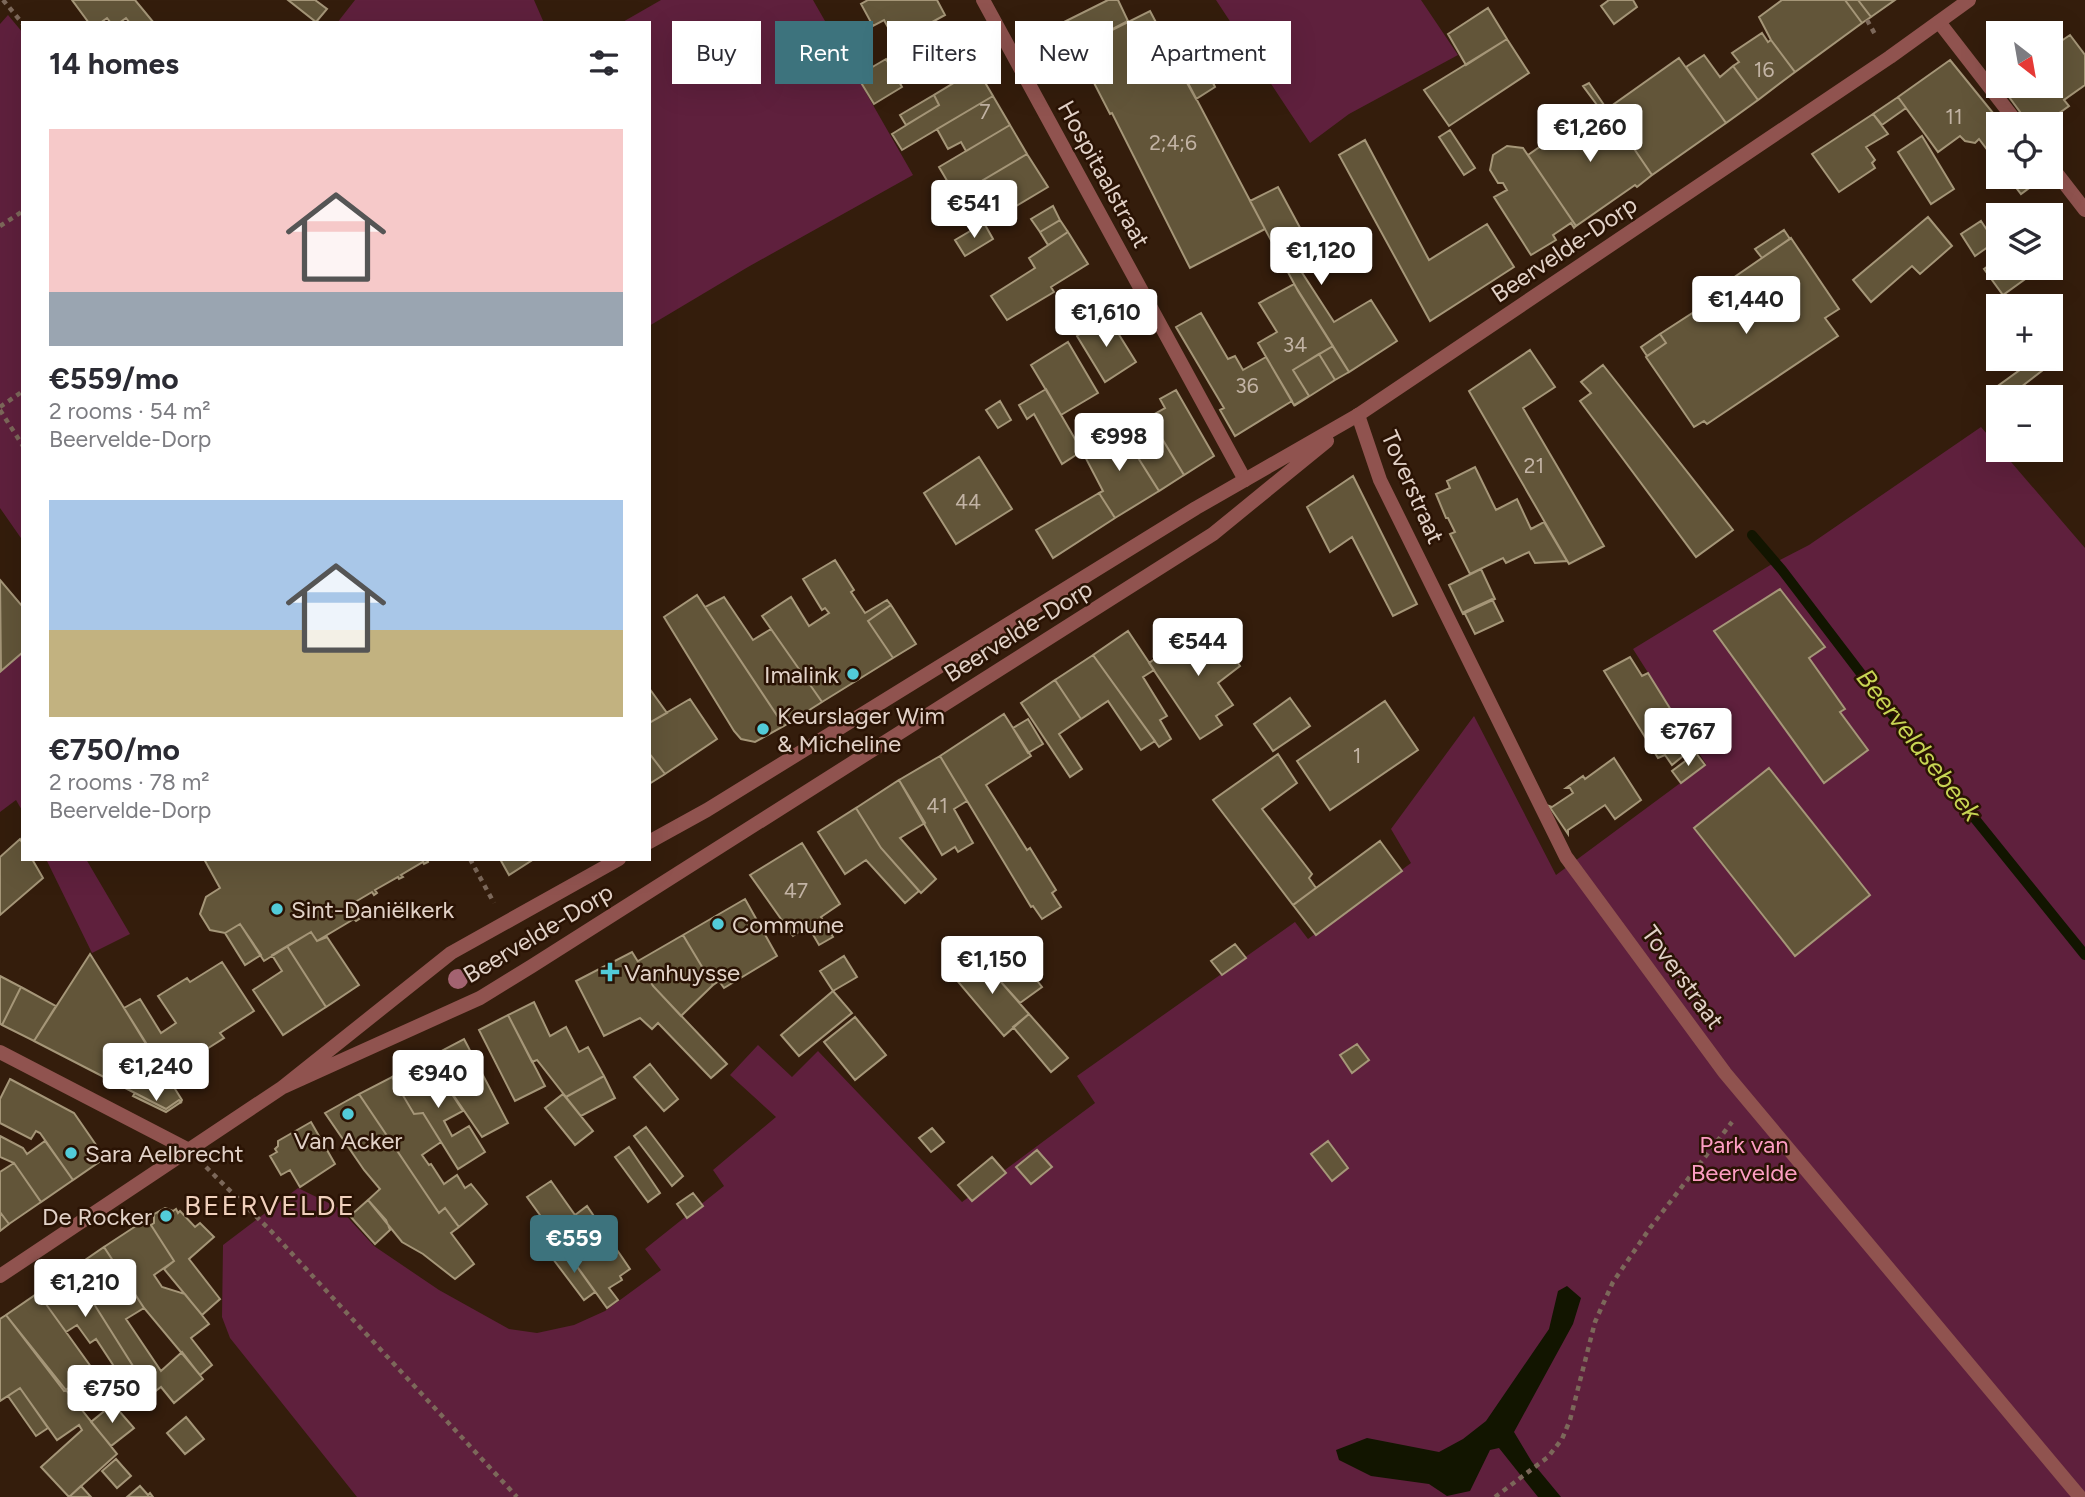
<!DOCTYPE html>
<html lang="en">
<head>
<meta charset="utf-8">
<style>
	:root { --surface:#fff; --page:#f2f2f3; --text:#2b2b33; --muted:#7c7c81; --accent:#3d737d }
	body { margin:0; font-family:Figtree,sans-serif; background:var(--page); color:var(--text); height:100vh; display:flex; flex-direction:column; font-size:26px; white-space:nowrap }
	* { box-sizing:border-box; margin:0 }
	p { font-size:23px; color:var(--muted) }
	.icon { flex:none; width:38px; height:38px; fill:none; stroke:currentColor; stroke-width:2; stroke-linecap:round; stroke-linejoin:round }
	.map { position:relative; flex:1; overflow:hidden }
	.sheet { position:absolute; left:21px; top:21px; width:630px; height:840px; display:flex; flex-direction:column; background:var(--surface); border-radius:0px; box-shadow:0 7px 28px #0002 }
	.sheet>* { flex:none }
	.banner { position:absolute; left:672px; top:21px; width:665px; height:63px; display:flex; gap:14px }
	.needle { width:46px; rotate:149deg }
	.buttons { position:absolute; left:1986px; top:21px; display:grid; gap:14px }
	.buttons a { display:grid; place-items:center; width:77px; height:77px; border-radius:0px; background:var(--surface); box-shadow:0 7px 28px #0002; font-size:35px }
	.price { position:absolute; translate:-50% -60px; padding:0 16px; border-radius:7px; background:#fff; color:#222; font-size:23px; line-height:46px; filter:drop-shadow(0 2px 4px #0008) }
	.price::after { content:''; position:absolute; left:50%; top:42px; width:21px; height:16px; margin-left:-10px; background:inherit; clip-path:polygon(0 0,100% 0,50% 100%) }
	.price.on { background:var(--accent); color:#fff }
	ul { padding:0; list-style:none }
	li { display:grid; align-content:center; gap:14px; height:371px; padding:0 28px }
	li span { display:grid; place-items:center; height:217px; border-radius:0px; color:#555 }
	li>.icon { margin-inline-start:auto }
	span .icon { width:126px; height:126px; fill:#fffc; stroke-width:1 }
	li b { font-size:30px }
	h2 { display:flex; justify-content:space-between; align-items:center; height:84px; padding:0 28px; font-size:30px }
	.chip { padding:0 24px; border-radius:0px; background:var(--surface); box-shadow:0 7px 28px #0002; font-size:24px; line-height:63px }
	.chip.on { background:var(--accent); color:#fff }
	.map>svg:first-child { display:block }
	.green { fill:#5f203d }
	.water { fill:#121500 }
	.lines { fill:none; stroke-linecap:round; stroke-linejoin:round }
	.stream { stroke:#121500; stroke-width:10 }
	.building { fill:#625539; stroke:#a59678; stroke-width:2 }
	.path { stroke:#7c685a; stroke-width:4.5; stroke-dasharray:5 5; stroke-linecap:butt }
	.minor { stroke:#90534f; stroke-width:14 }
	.tertiary { stroke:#90534f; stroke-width:14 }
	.tree { fill:#a36371 }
	.poi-dot { fill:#52cbd8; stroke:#2a1304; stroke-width:2.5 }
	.labels { text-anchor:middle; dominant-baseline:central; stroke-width:5; stroke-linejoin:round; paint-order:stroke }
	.number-label { font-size:21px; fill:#c2b3a4 }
	.street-label { font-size:24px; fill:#e2d2c8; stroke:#2a1304 }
	.poi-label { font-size:24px; fill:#e2d2c8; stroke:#2a1304; text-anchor:start }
	.park-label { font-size:24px; fill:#fd9dc3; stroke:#2a1304 }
	.water-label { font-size:26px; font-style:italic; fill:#c7d553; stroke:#2a1304 }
	.quarter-label { font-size:28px; letter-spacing:2px; fill:#f0d0bc; stroke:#2a1304 }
</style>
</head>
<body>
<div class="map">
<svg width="2085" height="1497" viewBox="0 0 2085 1497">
	<rect width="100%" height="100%" fill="#341d0c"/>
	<path class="green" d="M355,0h179l10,23h-207z
		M661,0h152l100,175 -165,92 -99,59v-303h-28z
		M1216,0h205l37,55 -109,59 -39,29z
		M8,15l15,18v508l-23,-33v-484z
		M1981,427l104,121v949h-1728l-127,-159 -8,-21 1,-72 75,-57 41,20 35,38 65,44 70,39 28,4 37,-8 31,-14 56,-41 -16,-21 79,-63 -11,-16 63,-53 -46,-42 28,-30 34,32 26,-26 144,151 133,-99 -18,-27 218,-154 13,17 103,-76 -20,-34 83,-113 82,159 150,-111 -73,-115 139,-85 37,-19z
		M23,652v160l-7,-12 -16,12v-144z
		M46,859h40l44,75 -38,19z"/>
	<path class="water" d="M1567,1286l14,12 -8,26 -59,108 18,30 29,35h-23l-39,-49 -9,2 -20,41 -23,5 -18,-12 -58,-8 -32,-16 -3,-10 31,-12 72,14 24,-13 23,-18 63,-92 9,-38z"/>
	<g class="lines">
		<path class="stream" d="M1752,535l30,35 135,177 168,208"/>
	</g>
	<path class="building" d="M72,0h63l19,23h-24l-4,-5 -7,5h-8l-4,-5 -7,5h-11z
		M288,0h27l12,9 -11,13z
		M868,0h69l8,15 -49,27 -12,-22 -11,6 -12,-22z
		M1108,0h10l10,21 -52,27 -12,-26z
		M1609,0h24l4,7 -23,17 -13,-18z
		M1782,0h63l17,23 -67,49 -24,-32 -12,-23z
		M1845,0h13l13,17 -9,6z
		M1858,0h37l-24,17z
		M1488,8l19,31 -41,26 -18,-31z
		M1150,11l115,218 -75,39 -78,-155 -2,1 -34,-66z
		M1762,33l6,9 3,-2 24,32 -37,28 -25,-34 6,-4 -7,-9z
		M2070,35l15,20v30l-21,15 5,6 -21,15 -5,-7 -14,10 -28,-38h50v-38z
		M1507,39l22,34 -80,53 -25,-36z
		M1194,44l21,43 -19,12 -24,-43z
		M1704,55l16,22 13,-11 25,34 -32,23 -40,-56z
		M1679,58l47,65 -74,52 -45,-66z
		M886,59l16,28 -28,17 -17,-28z
		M1950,60l52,64h-4v40l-19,-25 -4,4 -10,-2 -5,-5 -22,16 -40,-55z
		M977,69l16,27 -91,54 -10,-16 47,-29 -5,-10z
		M1589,83l63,92 -15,12 -2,-2 -59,41 -48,-71 26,-18 5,8 12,-7 1,-15 25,-18 -14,-19z
		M934,95l5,10 -33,20 -6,-10z
		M993,96l17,29 -44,26 -5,-9 -13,7 -11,-20z
		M1898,97l8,11 -24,17 -9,-11z
		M1873,114l15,20 -22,13 9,13 -3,3 3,5 -36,24 -27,-38z
		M1010,125l17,29 -71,42 -17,-29z
		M1450,130l25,38 -11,7 -25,-38z
		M1922,136l32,53 -23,15 -33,-52z
		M1365,140l64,120 58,-36 27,43 -84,54 -91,-166z
		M1507,146l16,2 53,78 -2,2 -3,-5 -18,12 3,5 -25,15 -37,-58 13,-7 -4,-7h-5l-8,-13 3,-15z
		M1027,154l21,33 -57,34 -21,-33z
		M2008,177h34l1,1 -22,16z
		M1278,187l40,74 -17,10 33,51 37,-22 26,41 -48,31 -51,-81 -48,-90z
		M1053,206l7,14 -20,12 -9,-13z
		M1928,217l24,29 -32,28 -8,-8 -41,36 -18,-22z
		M1060,220l8,12 -20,13 -8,-13z
		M1981,221l14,21 -20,14 -14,-22z
		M984,223l9,16 -28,17 -10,-16z
		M1784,230l6,9 -28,19 -7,-9z
		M1068,232l20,32 -37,23 3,5 -47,28 -16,-24 44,-28 -6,-10z
		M1791,238l48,71 -14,9 13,18 -131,88 -3,-3 -10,6 -48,-70 20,-14 -6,-9 68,-44 5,8 9,-6 -9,-14z
		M1998,259v9h23l7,9 -25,18 -19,-26z
		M1736,282l6,10 -9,6 -5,-8 -21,15 -1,-2z
		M1294,284l39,62 -40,24 16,26 -15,9 -36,-62 19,-11 -18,-29z
		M1201,313l27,46 7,-3 8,14 23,-13 26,44 -57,35 -15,-26 4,-2 -48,-81z
		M1108,317l28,45 -31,20 -28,-46z
		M1660,334l6,9 -19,13 -6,-9z
		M1068,342l30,51 -37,22 -30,-50z
		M1333,346l16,26 -14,8 -16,-26z
		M1530,350l25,37 -32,21 81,138 -35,18 -100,-173z
		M1319,354l16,26 -41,26 15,-10 -16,-26z
		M2035,359l8,11 -35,27h-5l-8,-9z
		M1603,365l130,165 -37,27 -116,-156 11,-8 -10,-11z
		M1046,389l36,62 -20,13 -28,-50 -7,5 -8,-14z
		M1176,390l38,66 -30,19 -35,-58 16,-9 -5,-9z
		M1000,401l11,19 -13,8 -12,-18z
		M1149,417l35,58 -25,16 -39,-62 6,-4 4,8 6,-4 -2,-2z
		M1120,429l39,62 -44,27 -16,-25 4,-2 -21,-40z
		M979,457l33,52 -56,35 -32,-51z
		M1475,467l21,43 21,-11 14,30 13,-7 23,39 -32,2 -6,-11 -23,11 -3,-5 -33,16 -20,-40 5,-2 -7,-14h-2l-10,-24 14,-6 -3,-7z
		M1353,476l64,128 -24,12 -41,-79 -22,15 -23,-45z
		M1099,493l16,25 -62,40 -17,-28z
		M835,560l19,30 -3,2 14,21 22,-13 4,5 -23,16 25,37 -71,44 -60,-86 29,-19 18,29 20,-13 -4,-5 -3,2 -19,-31z
		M1481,569l14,30 -32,15 -14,-29z
		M0,580l23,27v45l-22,19z
		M1780,589l45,58 -16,11 36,51 -5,3 28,38 -44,33 -110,-152z
		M697,595l87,131 -29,16 -14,-3 -7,-8 -70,-114z
		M724,597l29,43 18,-11 51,73 -38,24 -79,-119z
		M1492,599l11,22 -28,13 -11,-22z
		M891,605l25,39 -23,14 -25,-37z
		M1206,623l14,20 4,-2 16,25 -22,17 15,22 -17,11 6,9 -22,14 -51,-76z
		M1128,631l26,39 -11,7 24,39 -7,4 11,19 -12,8 -66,-92z
		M1093,655l62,86 -14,9 -33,-49 -27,18 -26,-39z
		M1630,657l12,19 6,-3 46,74 -22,18 -7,-10 -7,3 -54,-87z
		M1055,680l26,39 -22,15 23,35 -12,8 -49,-74z
		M649,688l18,25 -18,10z
		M1290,698l20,28 -37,25 -19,-27z
		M690,699l27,40 -52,35 -16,-21v-30z
		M1385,701l33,49 -88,60 -33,-49z
		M1004,714l27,42 -45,29 41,65 3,-2 26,42 -4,3 9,14 -19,12 -9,-13 -2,1 -91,-151z
		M1028,719l15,25 -15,9 -15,-25z
		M649,753l16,21 -16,10z
		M1696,753l9,12 -24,18 -9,-12z
		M1278,754l19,29 -35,26 50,65 -3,4 7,10 -23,17 -80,-105z
		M940,756l27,45 -13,8 19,34 -15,9 -3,-5 -13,8 -43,-75z
		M1614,758l27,42 -26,19 -10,-14 -37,25v4l-19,-28 3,1 21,-14 -3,-5h-4l17,-12 2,3z
		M1769,768l101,127 -75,61 -101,-128z
		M899,780l26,43 -25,15 36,41 -15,14 -40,-45 -25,-40z
		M856,808l25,40 38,43 -14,12 -39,-43 -21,14 -27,-42z
		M20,839l3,5v15h9l11,19 -43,37v-58z
		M1380,841l22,30 -86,64 -23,-30z
		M802,843l38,61 -19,13 12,20 -14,8 -11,-19 -15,10 -43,-61z
		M204,859h223l1,3 -4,2 -1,-2 -22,13 2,2 -4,2 -1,-2 -23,13 2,3 -3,2 -2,-3 -22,13 5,9 3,-2 2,3 -3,2 2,2 -3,2 -2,-2 -37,22 -6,-9 -47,29 -24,-37 -15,9 -15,-3 -10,-16 6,-17 14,-9z
		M500,859h34l-25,16z
		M745,899l32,57 -53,32 -5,-7 -6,4 -30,-50z
		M240,924l21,31 -16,10 -20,-32z
		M311,932l6,9 10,-4 32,48 -33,22 -39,-61z
		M683,935l30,50 -32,31 -28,-30 -15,-25z
		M1235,944l11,14 -24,17 -11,-14z
		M287,946l39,61 -43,28 -30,-45 29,-19 -10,-16z
		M632,952l21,34 74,78 -16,14 -53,-55 -6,6 -12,-11 -36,18 -28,-55z
		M90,954l92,146 -1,2 -2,-2 -13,9 -132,-68z
		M844,956l13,21 -24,14 -13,-20z
		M979,957l50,57 -25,22 -50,-59z
		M222,962l32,49 -34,22 4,5 -25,16 -4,-5 -33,21 -38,-62 16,-9 21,34 15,-10 -18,-27 29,-18 3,4z
		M1024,964l18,23 -22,16 -19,-21z
		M0,976l21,11 -19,38 -2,-1z
		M21,987l35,19 -22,35 -32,-16z
		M833,991l19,22 -53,43 -18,-21z
		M534,1002l16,34 16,-9 13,25 9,-5 16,29 -38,21 -29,-37 -5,2 -24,-47z
		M1029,1014l39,44 -17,14 -38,-45z
		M508,1015l37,71 -30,15 -36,-71z
		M855,1017l31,38 -31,25 -31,-38z
		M464,1039l44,84 -26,14 -54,-79z
		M1357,1044l12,16 -17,13 -12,-18z
		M428,1058l35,53 -19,10 8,15 17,-10 16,26 -27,17 -35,-56 -9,1 -22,-37z
		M650,1064l28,35 -14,12 -30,-34z
		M604,1076l11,22 -34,18 -15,-19z
		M392,1077l22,37 9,-1 18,29 -19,13 7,10 2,-1 13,20 13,-9 8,13 6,-4 16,20 -28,23 -14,-19 -6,5 -80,-119z
		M10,1079l64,34 31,45 -32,22 -33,-47 -4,-2 -5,8 -31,-16v-24z
		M135,1093l31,16 13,-9 2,2 -15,10 -33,-16z
		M359,1094l80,119 6,-5 14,19 -8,6 23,31 -19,15 -32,-25 -21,-12 -34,-42 12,-11 -16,-19 -39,-57z
		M563,1094l30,37 -18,14 -30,-37z
		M311,1122l24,42 -35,23 -10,-17 -9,5 -11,-19 7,-4 -2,-3 3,-3v-5z
		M646,1127l37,49 -11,10 -38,-50z
		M932,1128l12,14 -13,10 -12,-14z
		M0,1136l23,12 4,6 18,-13 28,39 -32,22 -27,-39 -14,-6z
		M1328,1141l20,27 -16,13 -21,-27z
		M629,1147l31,46 -12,9 -33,-45z
		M1037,1150l15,17 -21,17 -15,-17z
		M992,1157l14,16 -34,28 -14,-16z
		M14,1163l27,39 -32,22 -9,-12v-40z
		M551,1181l24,34 12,-9 43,63 -10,7 2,4 -13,8 9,12 -11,8 -80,-111z
		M693,1193l10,13 -16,12 -10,-14z
		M368,1200l18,20 4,10 -15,14 -25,-28z
		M165,1208l8,3 3,-2 2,4 2,-2 15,16 5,-4 14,14 -25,22 31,40 -18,16 -38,-46 10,-8 -23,-36 3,-2v-9z
		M0,1212l9,12 -9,7z
		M142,1222l9,3 23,36 -20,14 8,12 23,7 24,30 -18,14 21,27 -12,10 -56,-67 -40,-61z
		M104,1247l40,61 -18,11 35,52 21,-19 21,27 -29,24 -13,-16 -8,6 -15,-19 -66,-105z
		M565,1250l30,42 -11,8 -31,-41z
		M72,1269l66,105 -8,5 -3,-5 -6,3 -25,-38 -6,4 -13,-18 -11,7 -28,-39z
		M38,1293l56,78 -30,20 -58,-76z
		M6,1315l111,139 -48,43 -28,-30 41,-37 -3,-5 -22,15 -37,-52 -20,13v-82z
		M20,1388l28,40 -12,8 -28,-40z
		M113,1404l21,24 -23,18 -20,-24z
		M186,1417l18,22 -19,15 -18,-21z
		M116,1459l15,17 -14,12 -15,-17z
		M81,1486l10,11h-22z
		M140,1486l8,9 2,-2 3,4h-26z"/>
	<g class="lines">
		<path class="path" d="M3,0l20,24
			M1867,20l9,16
			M0,226l23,-15
			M0,407l23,-16
			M0,410l23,36
			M470,859l24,44
			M206,1167l65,64 246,266
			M1495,1497l53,-40 14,-18 8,-19 25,-98 18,-40 37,-54 82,-106"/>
		<path class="minor" d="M983,0l262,480
			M1939,22l79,102
			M2051,166l34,44
			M1358,415l22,65 186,377 159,216 355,424
			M0,1052l187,97"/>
		<path class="tertiary" d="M649,842l58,-32 489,-302 162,-93 532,-358 79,-57
			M283,1087l197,-89 52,-32 681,-432 114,-93
			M0,1276l283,-189 168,-134 168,-94"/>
	</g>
	<circle class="tree" cx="458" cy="979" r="10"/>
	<g class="poi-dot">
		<circle cx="853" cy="674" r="7"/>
		<circle cx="763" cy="729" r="7"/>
		<circle cx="277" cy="909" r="7"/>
		<circle cx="718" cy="924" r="7"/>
		<path d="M606.5 961.5h7v7h7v7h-7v7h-7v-7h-7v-7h7z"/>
		<circle cx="348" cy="1114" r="7"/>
		<circle cx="71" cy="1153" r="7"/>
		<circle cx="166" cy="1216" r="7"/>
	</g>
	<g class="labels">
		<g class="number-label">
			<text x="1764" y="69">16</text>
			<text x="985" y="111">7</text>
			<text x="1954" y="116">11</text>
			<text x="1173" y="142">2;4;6</text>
			<text x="1295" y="344">34</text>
			<text x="1247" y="385">36</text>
			<text x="1534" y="465">21</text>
			<text x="968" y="501">44</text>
			<text x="1357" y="755">1</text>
			<text x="937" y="805">41</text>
			<text x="796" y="890">47</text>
		</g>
		<g class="street-label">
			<text transform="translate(1104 174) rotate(61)">Hospitaalstraat</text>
			<text transform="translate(1564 249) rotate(-34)">Beervelde-Dorp</text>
			<text transform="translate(1413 487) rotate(66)">Toverstraat</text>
			<text transform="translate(1018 631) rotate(-32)">Beervelde-Dorp</text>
			<text transform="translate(538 933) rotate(-31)">Beervelde-Dorp</text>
			<text transform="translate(1683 977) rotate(54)">Toverstraat</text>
		</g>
		<g class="poi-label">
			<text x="839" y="674" text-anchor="end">Imalink</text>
			<text x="777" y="715">Keurslager Wim<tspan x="777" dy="28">&amp; Micheline</tspan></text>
			<text x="291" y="909">Sint-Daniëlkerk</text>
			<text x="732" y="924">Commune</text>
			<text x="624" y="972">Vanhuysse</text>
			<text x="348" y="1140" text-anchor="middle">Van Acker</text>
			<text x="85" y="1153">Sara Aelbrecht</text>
			<text x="152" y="1216" text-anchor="end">De Rocker</text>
		</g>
		<g class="park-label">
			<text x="1744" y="1144">Park van<tspan x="1744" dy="28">Beervelde</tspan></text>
		</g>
		<g class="water-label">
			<text transform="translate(1919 745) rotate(52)">Beerveldsebeek</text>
		</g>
		<g class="quarter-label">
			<text x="270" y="1205">BEERVELDE</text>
		</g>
	</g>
</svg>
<div class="buttons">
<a><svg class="needle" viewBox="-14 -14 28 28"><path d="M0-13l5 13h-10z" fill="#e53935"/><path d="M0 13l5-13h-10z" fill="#7c7c81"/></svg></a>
<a><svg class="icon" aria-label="locate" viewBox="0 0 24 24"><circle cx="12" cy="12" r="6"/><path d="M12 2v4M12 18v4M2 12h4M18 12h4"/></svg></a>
<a><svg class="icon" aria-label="layers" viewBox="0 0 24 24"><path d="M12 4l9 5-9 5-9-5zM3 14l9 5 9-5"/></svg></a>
<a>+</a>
<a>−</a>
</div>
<b class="price" style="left:1590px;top:164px">€1,260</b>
<b class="price" style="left:974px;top:240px">€541</b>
<b class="price" style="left:1321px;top:287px">€1,120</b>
<b class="price" style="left:1746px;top:336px">€1,440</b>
<b class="price" style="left:1106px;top:349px">€1,610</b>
<b class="price" style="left:1119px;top:473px">€998</b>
<b class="price" style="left:1198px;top:678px">€544</b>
<b class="price" style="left:1688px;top:768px">€767</b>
<b class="price" style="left:992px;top:996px">€1,150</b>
<b class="price" style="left:156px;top:1103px">€1,240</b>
<b class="price" style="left:438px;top:1110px">€940</b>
<b class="price on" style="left:574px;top:1275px">€559</b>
<b class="price" style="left:85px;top:1319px">€1,210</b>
<b class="price" style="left:112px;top:1425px">€750</b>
<div class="banner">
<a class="chip">Buy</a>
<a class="chip on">Rent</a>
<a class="chip">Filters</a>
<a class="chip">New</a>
<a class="chip">Apartment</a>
</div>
<section class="sheet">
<h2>14 homes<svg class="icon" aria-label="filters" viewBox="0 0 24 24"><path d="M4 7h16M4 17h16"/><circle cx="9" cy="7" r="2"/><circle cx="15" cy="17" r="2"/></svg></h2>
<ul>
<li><span style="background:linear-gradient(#f6c9c9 75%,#9aa5b1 0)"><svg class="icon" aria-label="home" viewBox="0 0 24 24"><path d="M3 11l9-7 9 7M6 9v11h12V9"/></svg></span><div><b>€559/mo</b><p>2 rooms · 54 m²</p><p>Beervelde-Dorp</p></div></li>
<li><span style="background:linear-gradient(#a9c7e8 60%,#c2b280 0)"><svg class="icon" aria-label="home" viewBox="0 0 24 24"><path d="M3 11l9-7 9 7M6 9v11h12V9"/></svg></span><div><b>€750/mo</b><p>2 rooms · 78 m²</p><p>Beervelde-Dorp</p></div></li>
</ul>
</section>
</div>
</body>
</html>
